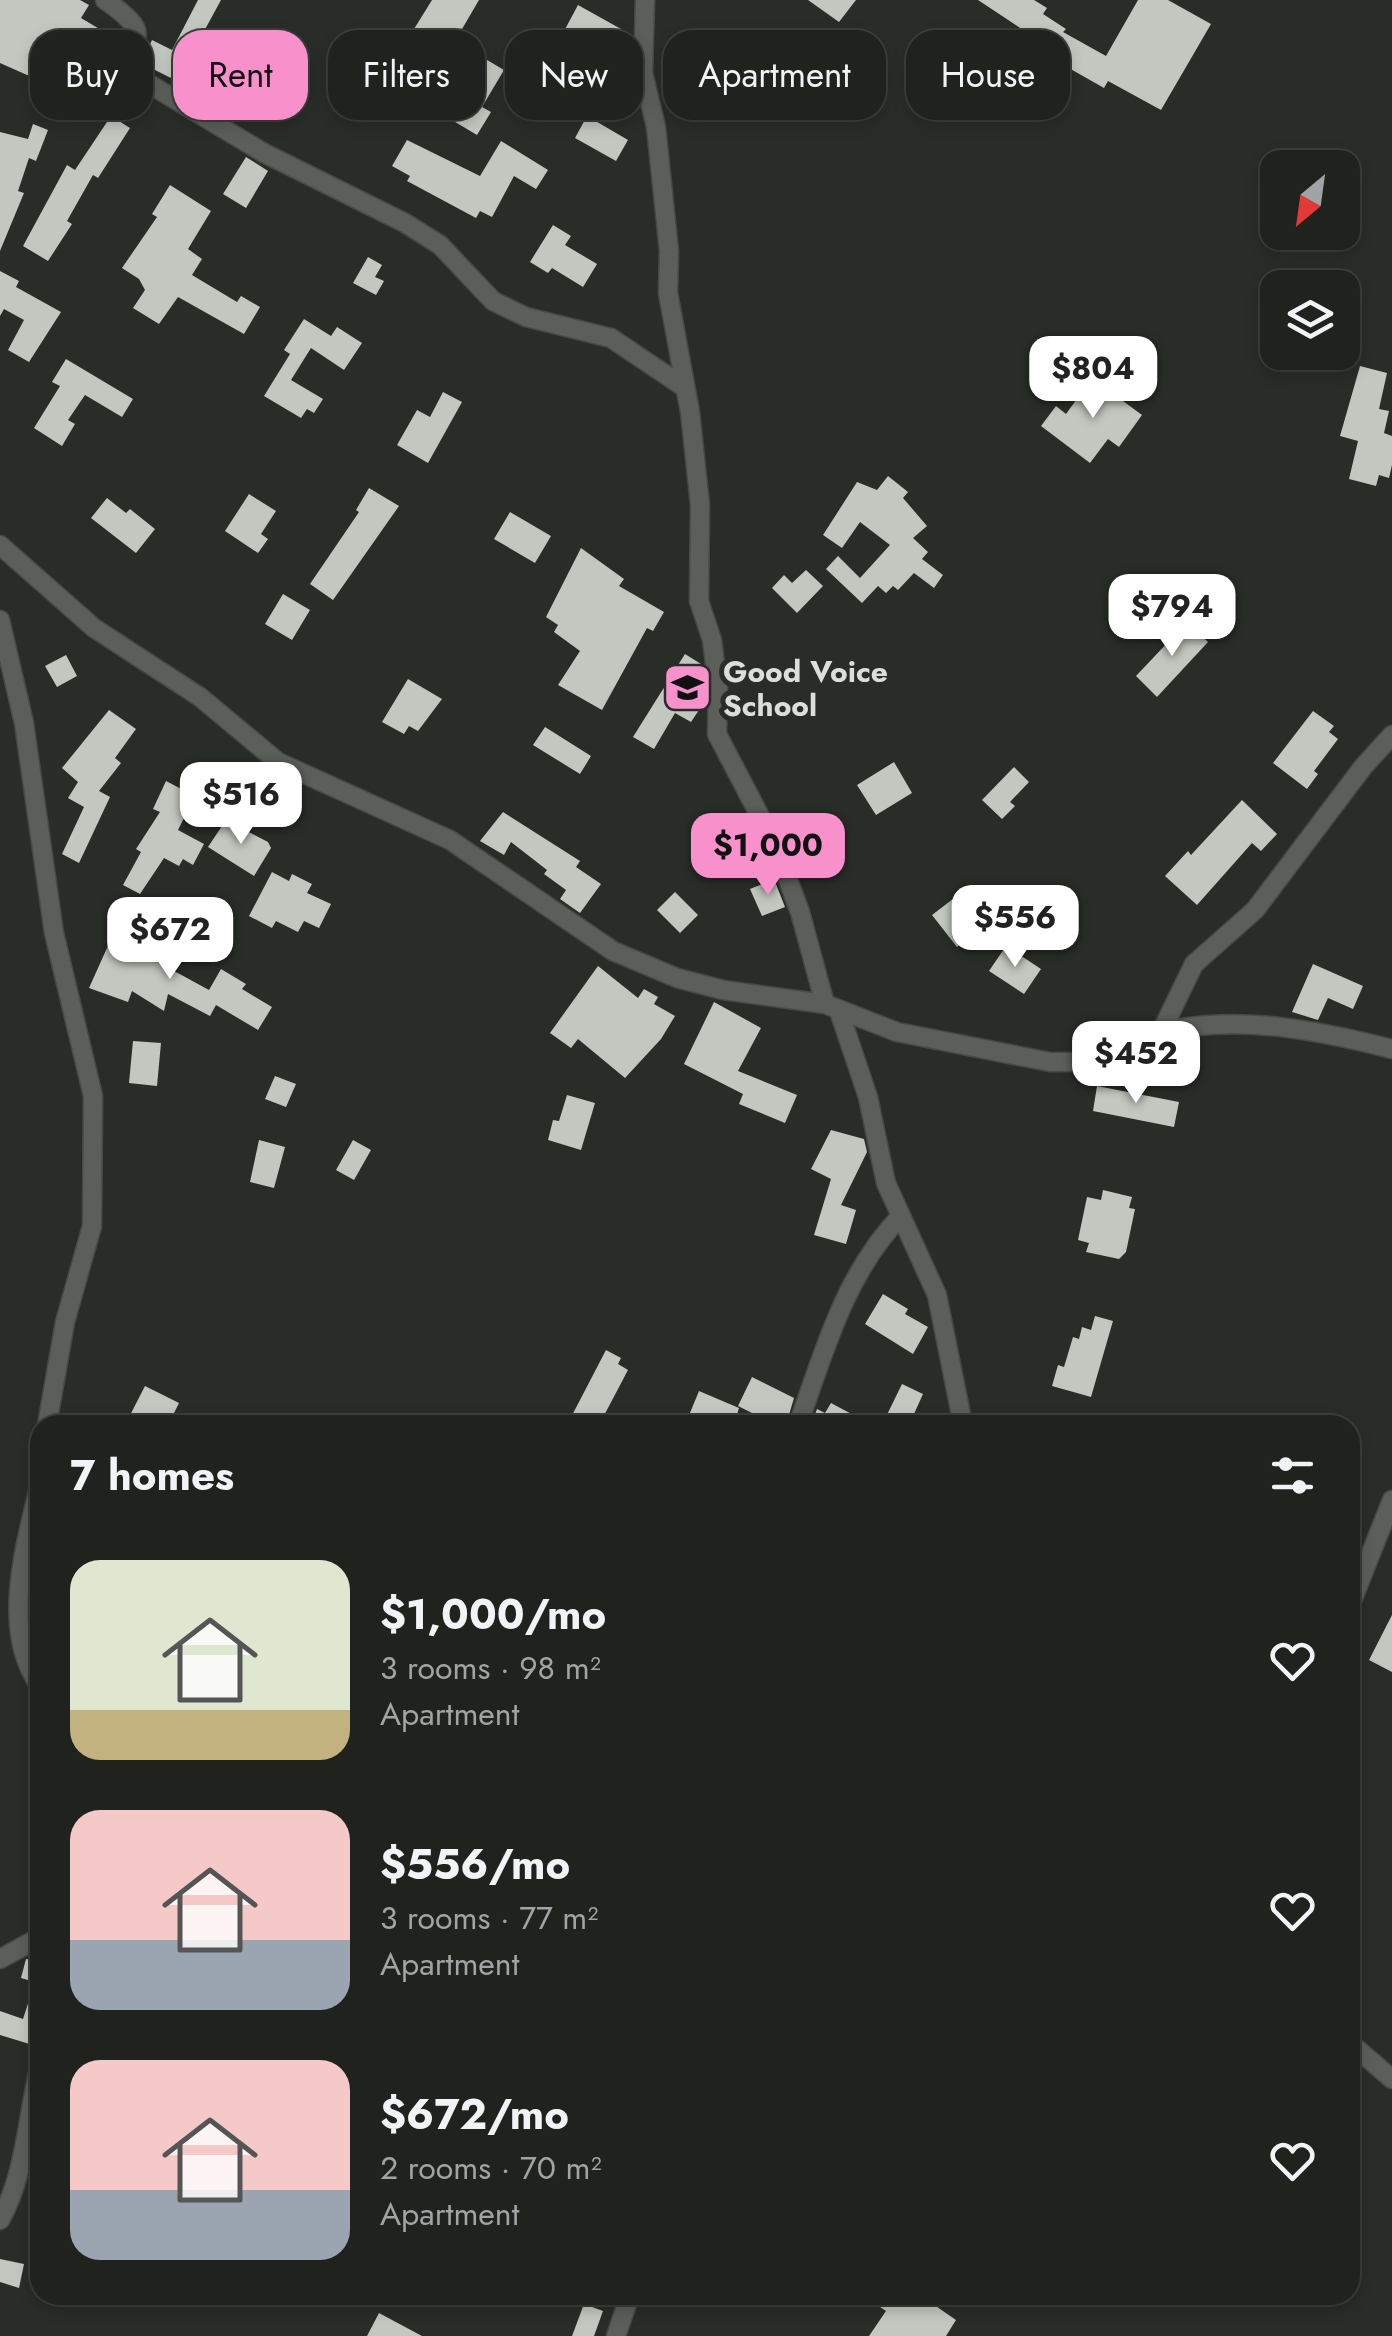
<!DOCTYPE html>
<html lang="en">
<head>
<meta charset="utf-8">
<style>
	:root { --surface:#1f221d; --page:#2c2f2a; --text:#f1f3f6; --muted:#a1a4a4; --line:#3c3f3b; --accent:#f890cc }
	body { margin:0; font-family:Jost,sans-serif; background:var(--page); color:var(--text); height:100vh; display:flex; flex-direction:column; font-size:38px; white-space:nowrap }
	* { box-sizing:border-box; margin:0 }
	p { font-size:32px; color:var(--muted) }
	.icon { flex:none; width:55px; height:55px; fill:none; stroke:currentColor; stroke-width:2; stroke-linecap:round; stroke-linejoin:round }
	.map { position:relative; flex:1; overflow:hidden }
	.side { position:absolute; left:30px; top:1415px; width:1330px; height:890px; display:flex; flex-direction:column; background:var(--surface); border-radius:30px; box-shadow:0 5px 15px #0003,0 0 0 2px var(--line) }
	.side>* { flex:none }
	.top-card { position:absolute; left:30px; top:30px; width:1332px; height:90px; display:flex; gap:20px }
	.needle { width:65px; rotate:209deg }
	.controls { position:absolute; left:1260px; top:150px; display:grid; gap:20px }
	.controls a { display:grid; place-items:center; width:100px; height:100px; border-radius:20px; background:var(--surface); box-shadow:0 5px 15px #0003,0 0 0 2px var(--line); font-size:50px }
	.price { position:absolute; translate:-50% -85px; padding:0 22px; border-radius:20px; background:#fff; color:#222; font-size:32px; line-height:65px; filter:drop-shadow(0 2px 5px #0008) }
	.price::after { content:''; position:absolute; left:50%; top:60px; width:30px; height:22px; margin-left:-15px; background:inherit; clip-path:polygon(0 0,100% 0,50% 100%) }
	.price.on { background:var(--accent); color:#111 }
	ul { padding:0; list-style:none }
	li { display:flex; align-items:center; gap:30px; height:250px; padding:0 40px }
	li span { display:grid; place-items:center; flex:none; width:280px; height:200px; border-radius:30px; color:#555 }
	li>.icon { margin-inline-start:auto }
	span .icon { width:120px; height:120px; fill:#fffc; stroke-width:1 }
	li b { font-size:42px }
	h2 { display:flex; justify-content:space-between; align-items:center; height:120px; padding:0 40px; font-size:42px }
	.pill { padding:0 35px; border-radius:30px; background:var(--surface); box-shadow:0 5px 15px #0003,0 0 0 2px var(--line); font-size:35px; line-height:90px }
	.pill.on { background:var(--accent); color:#111 }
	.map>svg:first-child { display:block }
	.building { fill:#c2c7bf }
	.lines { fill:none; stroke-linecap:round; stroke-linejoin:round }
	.minor-casing { stroke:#474945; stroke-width:21 }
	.minor { stroke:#5b5f59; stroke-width:18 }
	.labels { text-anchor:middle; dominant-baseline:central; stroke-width:10; stroke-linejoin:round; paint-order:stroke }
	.poi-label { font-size:30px; font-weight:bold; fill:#dcdeda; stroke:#292d27; text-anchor:start }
</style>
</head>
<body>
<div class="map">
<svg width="1392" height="2336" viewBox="0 0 1392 2336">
	<rect width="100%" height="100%" fill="#292d27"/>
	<path class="building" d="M0,0h80l9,5 -8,13 42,25 -2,23 -10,17 -60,-34 -5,29 -19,-3 -27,-12z
		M198,0h23l-44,81 -30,-15 -1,-13 6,-13 20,10z
		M432,0h47l-24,41 49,29 -22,37 9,5 -14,23 -94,-56z
		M808,0h48l-17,22z
		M978,0h56l13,8 -4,6 23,15 -3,3 43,24 32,-56h30l43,24 -50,86 -53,-29 -4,7 -37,-21 3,-6z
		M578,5l43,24 -15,27 -43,-23z
		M111,116l19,12 -32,50 -5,-3 -26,46 5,3 -24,37 -25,-15 44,-81 8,5z
		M587,116l41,24 -12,21 -41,-23z
		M33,124l15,6 -12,31 -7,-3 -11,33 6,2 -24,58v-119l28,7z
		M407,140l73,36 21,-35 47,29 -12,19 -22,-13 -22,41 -12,-6 -4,7 -69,-37 3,-5 -18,-10z
		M246,157l22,14 -22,37 -23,-14z
		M170,185l41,26 -23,38 14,10 -10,16 45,27 4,-6 19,11 -16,27 -66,-37 -19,27 -26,-16 12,-18 -6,-11 -17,-11 35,-51 -5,-3z
		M553,225l18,11 -6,9 32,19 -14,23 -31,-19 -4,5 -18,-11z
		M368,257l14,8 -7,12 9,4 -8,14 -23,-12z
		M0,271l19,10 -3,6 45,25 -32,50 -21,-12 16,-30 -20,-11 -4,7z
		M304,319l27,17 6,-9 25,16 -18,27 -33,-22 -20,32 32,19 -9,14 -7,-4 -6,9 -37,-22 26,-42 -6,-4z
		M66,359l67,40 -11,18 -37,-22 -17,25 7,4 -13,22 -28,-18 26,-42 -8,-4z
		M1360,366l27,7 -8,36 10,2 -5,22 8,3v29l-3,13 -10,-3 -3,11 -27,-7 9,-38 -18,-5z
		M1092,378l50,37 -23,32 -11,-8 -18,24 -49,-37 15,-20 10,8z
		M443,392l19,10 -34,61 -31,-18 20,-35 13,7z
		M888,476l20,16 -5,6 24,28 -14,12 15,14 -6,7 21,16 -9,13 -20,-15 -16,17 -5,-4 -7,7 -8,-7 -16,17 -36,-34 12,-13 22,22 30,-33 -30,-23 -18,26 -19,-13 34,-53 20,8z
		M369,488l30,18 -66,94 -23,-16 49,-72 -3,-2z
		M249,494l27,17 -15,23 7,5 -10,14 -33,-22z
		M107,498l19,15 4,-4 25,20 -19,24 -45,-35z
		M510,512l41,24 -16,27 -41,-24z
		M581,548l43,31 -5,7 45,26 -11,19 -6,-3 -45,82 -44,-25 22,-34 -26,-19 4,-7 -12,-8z
		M806,570l17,16 -26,27 -25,-25 12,-13 8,8z
		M283,594l27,16 -18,30 -27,-16z
		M1187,622l21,20 -51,55 -21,-21z
		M685,654l16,10 -16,26 12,7 -3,5 7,5 -10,15 -16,-9 -21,36 -21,-12z
		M66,655l11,21 -20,11 -12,-21z
		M408,679l34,20 -24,32 -9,-5 -5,8 -22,-12z
		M109,710l27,19 -21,29 6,5 -22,28 11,6 -31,66 -17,-9 22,-47 -16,-9 10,-16 -16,-14z
		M1313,711l21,15 -5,6 9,7 -24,32 4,3 -11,15 -34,-26z
		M545,727l46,29 -11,18 -47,-29z
		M894,762l18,31 -36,22 -19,-30z
		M1014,767l15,15 -19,20 5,4 -13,13 -20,-19z
		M166,781l29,15 -17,34 26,14 -11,21 -10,-6 -4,7 -15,-8 -24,36 -17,-9 18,-33 -5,-3 24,-37 -7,-3z
		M1242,800l35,34 -16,17 -9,-8 -55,62 -32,-29 23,-25 3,4z
		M503,812l77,49 -4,6 25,17 -21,29 -20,-14 6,-9 -22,-16 3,-4 -36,-28 -7,13 -24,-14z
		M226,820l42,22 3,6 -17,28 -46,-29z
		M272,872l17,9 3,-7 20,10 -5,9 24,11 -12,24 -15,-7 -6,11 -22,-11 -4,7 -23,-12z
		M774,879l11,28 -23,9 -12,-27z
		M966,889l25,32 -34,26 -25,-32z
		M675,892l23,23 -18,18 -23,-23z
		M125,926l23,12 -7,15 68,37 12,-21 25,15 -4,5 30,18 -14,23 -42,-25 -6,11 -42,-22 -4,17 -32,-20 -4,11 -39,-14 27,-60 7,2z
		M1006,946l35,23 -17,25 -35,-23z
		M1313,964l50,22 -10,23 -25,-11 -10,22 -26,-8z
		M598,966l40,32 6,-9 14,8 -4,7 21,12 -14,23 -36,39 -47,-39 -7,9 -21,-15z
		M714,1002l47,26 -23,43 59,24 -12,28 -46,-19 4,-10 -59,-30z
		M133,1041l28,2 -4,43 -28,-3z
		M275,1076l21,8 -10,23 -21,-8z
		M1097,1086l82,16 -5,25 -81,-16z
		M567,1095l28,8 -14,47 -33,-10 5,-20 6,1z
		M831,1130l33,9 3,13 -26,53 15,5 -10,34 -32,-9 17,-56 -20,-10z
		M259,1140l26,7 -11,41 -24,-6z
		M353,1140l18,10 -17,30 -18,-10z
		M1103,1190l29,7 -3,11 6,1 -9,43 -7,7 -33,-7 3,-9 -11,-3 9,-43 14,3z
		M883,1294l25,15 -3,5 23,13 -15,27 -48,-30z
		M1095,1316l18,5 -22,76 -39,-11 6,-21 6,2 9,-30 6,2 3,-12 9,3z
		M606,1350l15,8 -3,6 10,6 -29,55h-32z
		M752,1377l42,21 -8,27h-10l-38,-19z
		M902,1384l21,10 -14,31h-27z
		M145,1386l34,17 -11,22h-43z
		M699,1391l40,17 -5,17h-49z
		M831,1403l41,22h-61l6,-16 8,4z
		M1392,1615v57l-23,-12z
		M26,1959l14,2v72l-4,13 -36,-11v-24l23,8 12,-37 -14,-4z
		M0,2259l24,5 -5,24 -19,-6z
		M884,2295h51l-5,7 26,18 -10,16h-77l17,-25 -9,-6z
		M584,2304l19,7 -9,25h-22z
		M379,2313l43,23h-55z"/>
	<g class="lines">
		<defs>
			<path id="minor" d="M105,0c56,39 18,34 31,76l128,77 141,70 35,22 53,56 33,16 85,21 73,49
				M645,0l-2,73 13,54 13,124 -1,42 22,119 10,93 -1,96 13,39 6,48 -1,46 58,111 25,67 25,92
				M0,545l94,83 106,69 78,65 172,78 163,111 64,27 46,12 102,14 72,28 153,30h32l37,-11 42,-19 33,-68 61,-54 108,-143 29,-32
				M0,620l24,103 30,210 39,163 -1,130 -27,96 -18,103
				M839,1011l29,86 18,86 51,112 26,130
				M1161,1032c76,-18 156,-2 231,17
				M798,1425c26,-73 47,-151 102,-208
				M40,1484c-15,62 -40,147 0,202
				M1350,1606l42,-106
				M0,1959l40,-22
				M1350,2043l42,36
				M0,2220c26,-46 27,-104 40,-154
				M616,2336l14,-41"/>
		</defs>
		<use href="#minor" class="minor-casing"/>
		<use href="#minor" class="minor"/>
	</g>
	<defs>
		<symbol id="school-square" viewBox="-11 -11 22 22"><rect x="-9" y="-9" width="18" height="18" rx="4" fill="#f890cc" stroke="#292d27"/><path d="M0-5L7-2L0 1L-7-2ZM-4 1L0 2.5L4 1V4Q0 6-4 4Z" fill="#111"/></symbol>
	</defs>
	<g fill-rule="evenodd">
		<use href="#school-square" x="660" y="660" width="55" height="55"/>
	</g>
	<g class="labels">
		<g class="poi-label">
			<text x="723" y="671">Good Voice<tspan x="723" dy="34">School</tspan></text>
		</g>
	</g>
</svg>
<div class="controls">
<a><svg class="needle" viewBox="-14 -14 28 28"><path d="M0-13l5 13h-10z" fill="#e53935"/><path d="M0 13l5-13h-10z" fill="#a1a4a4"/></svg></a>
<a><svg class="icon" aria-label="layers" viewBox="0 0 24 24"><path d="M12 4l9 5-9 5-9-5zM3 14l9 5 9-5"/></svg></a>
</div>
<b class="price" style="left:1093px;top:421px">$804</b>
<b class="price" style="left:1172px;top:659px">$794</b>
<b class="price" style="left:241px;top:847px">$516</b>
<b class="price on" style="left:768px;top:898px">$1,000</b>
<b class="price" style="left:1015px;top:970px">$556</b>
<b class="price" style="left:170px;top:982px">$672</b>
<b class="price" style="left:1136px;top:1106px">$452</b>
<div class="top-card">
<a class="pill">Buy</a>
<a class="pill on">Rent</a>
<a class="pill">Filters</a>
<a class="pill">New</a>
<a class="pill">Apartment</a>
<a class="pill">House</a>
</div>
<section class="side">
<h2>7 homes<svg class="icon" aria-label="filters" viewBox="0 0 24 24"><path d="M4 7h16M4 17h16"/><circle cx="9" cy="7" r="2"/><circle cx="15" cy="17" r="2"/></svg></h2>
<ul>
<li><span style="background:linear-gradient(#dfe7d0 75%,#c2b280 0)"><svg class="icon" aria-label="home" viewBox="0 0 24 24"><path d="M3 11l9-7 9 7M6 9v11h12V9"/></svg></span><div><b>$1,000/mo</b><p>3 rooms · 98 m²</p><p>Apartment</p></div><svg class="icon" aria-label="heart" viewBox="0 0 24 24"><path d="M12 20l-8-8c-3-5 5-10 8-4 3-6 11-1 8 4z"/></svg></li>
<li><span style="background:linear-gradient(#f6c9c9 65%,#9aa5b1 0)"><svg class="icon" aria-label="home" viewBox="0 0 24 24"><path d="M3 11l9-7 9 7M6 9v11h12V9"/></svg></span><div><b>$556/mo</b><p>3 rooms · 77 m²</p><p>Apartment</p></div><svg class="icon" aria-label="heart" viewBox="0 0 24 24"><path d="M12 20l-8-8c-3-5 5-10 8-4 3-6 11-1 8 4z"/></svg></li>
<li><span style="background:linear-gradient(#f6c9c9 65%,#9aa5b1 0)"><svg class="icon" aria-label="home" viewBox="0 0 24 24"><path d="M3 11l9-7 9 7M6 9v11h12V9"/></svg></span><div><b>$672/mo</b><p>2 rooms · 70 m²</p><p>Apartment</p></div><svg class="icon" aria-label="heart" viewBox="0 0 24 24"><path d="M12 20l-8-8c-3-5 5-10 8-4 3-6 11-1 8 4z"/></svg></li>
</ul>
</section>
</div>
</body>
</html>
